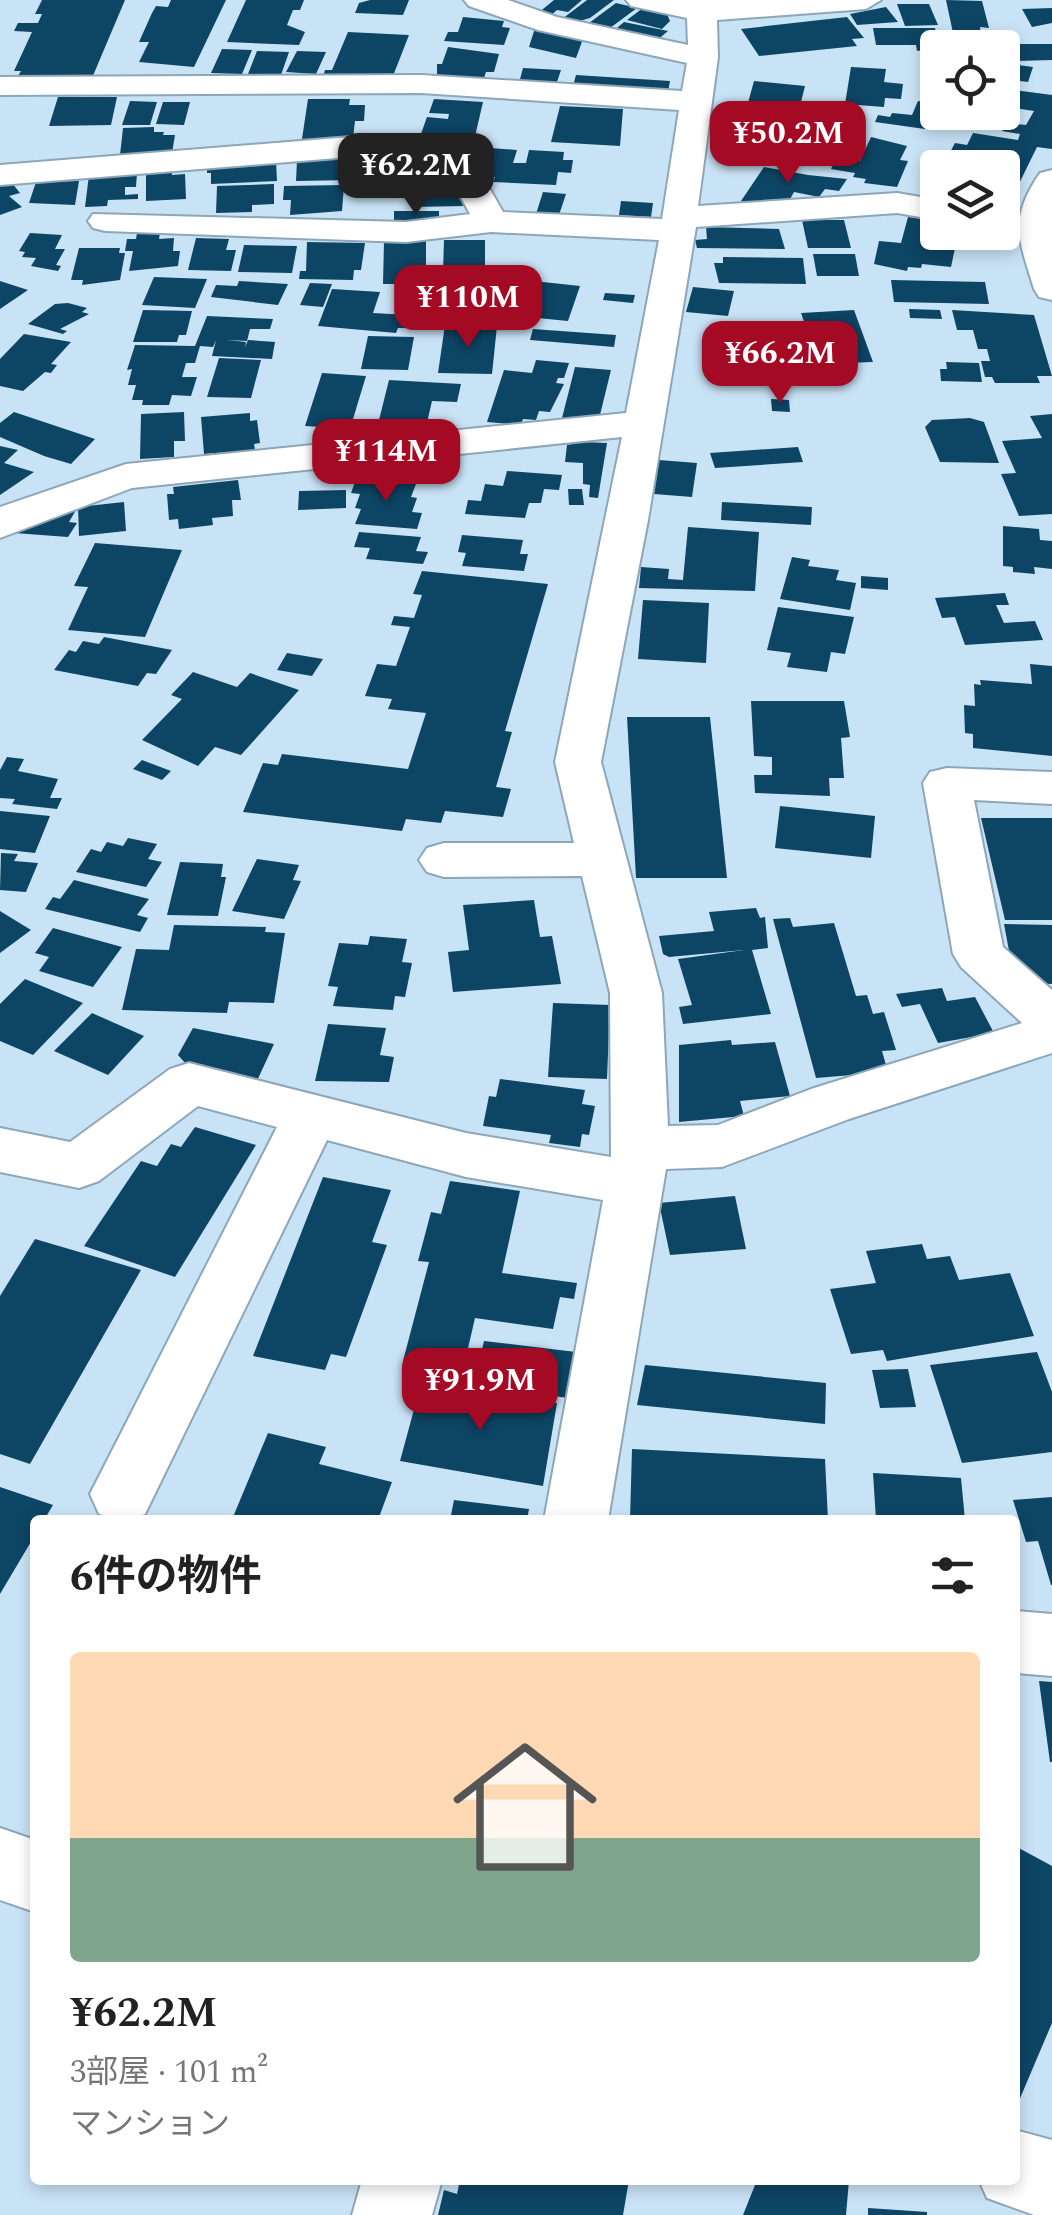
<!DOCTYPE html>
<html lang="ja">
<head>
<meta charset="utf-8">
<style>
	:root { --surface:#fff; --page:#f2f2f2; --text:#222; --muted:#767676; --accent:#a50a24 }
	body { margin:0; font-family:Spectral,"Noto Sans JP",serif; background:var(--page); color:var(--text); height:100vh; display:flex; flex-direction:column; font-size:38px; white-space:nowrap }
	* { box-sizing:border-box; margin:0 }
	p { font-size:32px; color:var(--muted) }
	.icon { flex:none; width:55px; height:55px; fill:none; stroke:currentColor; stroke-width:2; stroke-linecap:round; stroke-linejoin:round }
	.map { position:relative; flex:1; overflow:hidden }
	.side { position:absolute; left:30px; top:1515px; width:990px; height:670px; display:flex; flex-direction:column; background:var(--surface); border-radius:10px; box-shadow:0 5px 15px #0003 }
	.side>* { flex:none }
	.controls { position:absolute; left:920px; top:30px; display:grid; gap:20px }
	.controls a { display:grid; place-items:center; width:100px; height:100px; border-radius:10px; background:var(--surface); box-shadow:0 5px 15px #0003; font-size:50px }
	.price { position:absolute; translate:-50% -85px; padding:0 22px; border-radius:20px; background:var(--accent); color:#fff; font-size:32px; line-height:65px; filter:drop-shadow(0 2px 5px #0008) }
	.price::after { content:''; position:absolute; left:50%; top:60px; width:30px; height:22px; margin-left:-15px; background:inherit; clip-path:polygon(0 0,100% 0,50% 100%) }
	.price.active { background:#222; color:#fff }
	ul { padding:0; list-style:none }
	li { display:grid; align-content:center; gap:20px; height:530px; padding:0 40px }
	li span { display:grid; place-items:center; height:310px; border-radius:10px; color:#555 }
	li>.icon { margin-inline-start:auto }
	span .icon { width:180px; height:180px; fill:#fffc; stroke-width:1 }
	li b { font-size:42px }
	h2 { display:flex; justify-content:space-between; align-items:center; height:120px; padding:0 40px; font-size:42px }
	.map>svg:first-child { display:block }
	.building { fill:#0d4564 }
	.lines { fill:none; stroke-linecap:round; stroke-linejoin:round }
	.minor-casing { stroke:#8da6b8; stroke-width:4 }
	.minor { fill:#fff; fill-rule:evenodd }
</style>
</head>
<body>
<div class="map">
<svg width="1052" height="2215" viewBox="0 0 1052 2215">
	<rect width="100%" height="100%" fill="#c9e3f6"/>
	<path class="building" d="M42,0h83l-33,78 -74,-2 3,-5h-7l18,-39 -18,-1 4,-8h20l4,-9h-7z
		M171,0h55l-32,67 -55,-5 10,-20h-10l13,-29 4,-7 12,1z
		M246,0h58l-4,10h-7l-6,15 18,7 -6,13 -72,-3z
		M370,0h39l-6,15 -48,-2 4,-10z
		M554,0h28l-14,12 -11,-2 -8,7 -12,-3z
		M587,0h27l-24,18 -14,4 -14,-3z
		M946,0l36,1 7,27 -9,-1 2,13h-10l2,8 -18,-1z
		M616,3l21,5 -31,23 -21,-5z
		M897,4h32l9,21 -33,1z
		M886,7l12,15 -41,3 -7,-11z
		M643,8l23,4 4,9 -8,8 -35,-9z
		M1052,8v15l-20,4 -10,-18z
		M463,17l41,4 -2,6 8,1 -6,17 -60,-4 4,-9h10z
		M847,17l17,21 -12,1 5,7 -98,10 -18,-27z
		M624,22l44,9 -13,11 -44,-9z
		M535,28l48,11 -7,19 -47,-11z
		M873,28h62l4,20 -22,3 -1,-6h-40z
		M348,32l61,3 -16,41 -70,1 2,-7h7z
		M1002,44h50v16l-37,1 -10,-4z
		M448,47l51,7 -5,18h-8l-3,9 -46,-2v-15h5z
		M222,49l30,1 -10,24 -31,-1z
		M257,51l32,1 -8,23 -33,-1z
		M297,51l29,1 -10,22 -30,-2z
		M1002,63l31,4 -5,15 -26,-3z
		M851,67l35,2 -2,13 19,2 -2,15 -16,-1 -1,9 -39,-3z
		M523,68l38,2 -5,15 -37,-2z
		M576,75l94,6 -2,11 -95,-6z
		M754,81l51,5 -7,28 -52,-4z
		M1002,81l17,2 -4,7 37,5v54l-15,-2 -31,63 -4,-42h-53l13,-9 -14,-3 7,-13 12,2 6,-12 45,7 2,-6 -18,-3 5,-8 19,2 8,-14 -32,-5z
		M58,97h59l-6,28 -62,1z
		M308,99h42l-1,6h16l-1,16h-9l-2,17 -51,1z
		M434,99l49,3 -10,43 -55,-3 9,-25 21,2 1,-5 -20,-1z
		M130,101l27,1 -7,23h-28z
		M918,101l18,3 -11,25 -50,-7 3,-7 12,2 2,-4 20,2z
		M163,102h27l-6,23 -28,-1z
		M560,106l63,3 -3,37 -69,-4z
		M719,113l53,4 -3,11 -53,-4z
		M827,122l33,4 -11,29 -34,-4z
		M154,127v5h10l-1,3h12l-3,18 -52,2 3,-27z
		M759,133l35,3 -6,24 -72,-6 5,-17 36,4z
		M871,137l36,9 -7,14 8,1 -11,26 -33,-4 2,-4 -13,-2 2,-4 -24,-4 5,-11 24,3z
		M490,148l27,2 -4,13h13l3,-13 35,2 -1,8h10l-2,13 -13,-1 -2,13 -63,-3 2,-5h-12z
		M355,156l-4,24 -55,1 1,-21z
		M391,156h39l-1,9h13l-2,19h-52z
		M276,161l1,20 -66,3v-11h-4v-9z
		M764,167l44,8 39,4 -8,12 -14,-2 -6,8 -25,-5 -5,9 -11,-2 -4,8 -33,-6z
		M172,170v5l13,-1 1,25 -40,2v-30z
		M137,173l-1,14h-11v8l13,-1v5l-30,1 -1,6 -22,1 4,-32z
		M79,181l-4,24 -46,-2 7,-21z
		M12,183l8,10 -11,3 13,11 -22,8v-30z
		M274,184v20l-22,1v7l-36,1 1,-27z
		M344,185l-2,26 -52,4 1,-15h-8l1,-14z
		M462,192l1,14 -50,1 -1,-13z
		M543,192l23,2 -7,21 -23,-1z
		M621,201l32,2 -2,14 -32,-2z
		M394,211h45v14h-45z
		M908,217l29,4 1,11h12l-3,15 8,1 -4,19 -29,-3 -1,4 -13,-1 -1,4 -33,-7 5,-23 22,2z
		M802,220h42l7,28h-43z
		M706,227l73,2 6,20 -88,-1 -2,-8 12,-1z
		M30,233l32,2 -7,14h10l-9,16 5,1 -3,5 -27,-5 5,-8 -14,-1 3,-5 -6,-1z
		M137,233h23l-1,6 15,-1 -1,13h7l-2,15 -49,5 4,-20h-8l2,-12h9z
		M196,238l33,1 -3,11h10l-5,21 -43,-1z
		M444,240h41v32h-42z
		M426,241v43h-43l1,-42z
		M307,242l58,1 -4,27h-7l-1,10 -54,-1 1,-8h6z
		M244,245l53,1 -5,27 -54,-1z
		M79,248h41l-1,5h6l-5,27 -38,5 1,-5h-12z
		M813,254h42l4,22h-42z
		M723,257l80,1 3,26 -87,-1 -5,-20h9z
		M482,276l61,6 37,4 -12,35 -51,-5 -1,4 -40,-4 12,-27 -11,-2z
		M154,277l53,2 -12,29 -53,-3z
		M455,279h15v10h-26l1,-5z
		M891,280l94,2 4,22 -95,-2z
		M0,281l28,9 -28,19z
		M239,281l49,3 -10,21 -67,-8 5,-12 21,1z
		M310,283l22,1 -9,23 -23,-2z
		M693,287l41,4 -6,25 -42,-4z
		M332,289l48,3 -7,21 36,2 -4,13h-7l-2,5 -78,-7z
		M605,293l30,2 -2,8 -30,-3z
		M68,303l19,5 -5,4 7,2 -29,15 7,2 -4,3 -35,-10 27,-20z
		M909,309l31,1 2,9 -32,-1z
		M143,310l49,1 -6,24h-7l-2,7h-44z
		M854,310l19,52 -54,2 -18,-51z
		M952,310l82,5 18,61h-15l3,7h-45l-3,-6h-7l-4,-16h9l-3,-12h-9l-5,-19h-16z
		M207,316l66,3 -3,10h-20l-3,12 -20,-1 19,2 -1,5 3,-7 27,2 -3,17 -60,-3 4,-16 -3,7 -13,-1 -5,17h-9l-4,14h15l-6,19 -19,-1 -3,10h-27l1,-5h-11l4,-15h-8l4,-16 -5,1 8,-25 60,1z
		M738,323l26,1 3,48 -36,-2z
		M445,325l52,1 -5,48 -54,-1z
		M533,329l83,6 -2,12 -84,-7z
		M24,334l47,8 -20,22 6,1 -6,8 -6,-1 -22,19 -23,-5v-27z
		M368,336l46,1 -6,33 -47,-1z
		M219,358l42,2 -10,38 -44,-1z
		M536,360l33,3 -5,15h-6l-2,5 8,1 -14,28 -11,-1 -3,9 -13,-1 -2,6 -34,-3 17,-52 28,3z
		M946,362l33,1 3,19 -41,-1 -1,-12h7z
		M575,367l36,3 -12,49 -38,3z
		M322,373l44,3 -16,53 -45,-3z
		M389,380l72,4 -4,18 -25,-1 -6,26 -48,-3z
		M771,399l18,1 1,12 -18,-1z
		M14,412l81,27 -24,25 -27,-8 -44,-19v-14z
		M184,412l1,29h-11v16l-34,2 1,-45z
		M250,413v8l7,-1 3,23 -6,1 1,6 -51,4 -3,-37z
		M1052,414v100l-33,2 -18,-42 15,-1 -14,-32 40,-3 -12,-22z
		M970,418l14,4 15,41 -59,-1 -15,-35 7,-7z
		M582,442l25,1 -9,55 -9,-1 1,-12 -7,-1v-21l-18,-1 2,-17z
		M0,446l18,4 -14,13 30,9 -34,23z
		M798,447l5,15 -88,6 -5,-15z
		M659,460l38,3 -5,34 -38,-3z
		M507,471l55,4 -3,15 -15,-1 -3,14h-12l-4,15 -60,-4 3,-14 13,1 4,-17 18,2z
		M356,479l60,5 -5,13 6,1 -5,14 10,1 -5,16 -62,-5 6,-15 -6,-1 5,-14 -9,-1z
		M238,480l3,20h-9l1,16 -21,2 1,7 -34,4 -1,-10 -9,1 -2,-26h7l-1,-7z
		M568,489h14l2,16h-15z
		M346,490v18l-48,2 1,-19z
		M124,502l2,29 -47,5 -1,-29z
		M722,502l90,5 -1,18 -90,-5z
		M76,510l-7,12 8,1 -9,14 -54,-4z
		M1003,526l36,3 1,11 12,1v28l-18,-2 1,7 -22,-2v-5l-10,-1z
		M688,527l71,5 -4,59 -116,-3 2,-21 28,2 -1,10 15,1z
		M359,532l62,5 -5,14 12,1 -5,12 -57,-5 4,-11 -16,-1z
		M462,535l61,5 -3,14h8l-4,17 -62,-5 4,-13 -8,-1z
		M95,543l87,7 -37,87 -77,-7 20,-43 -14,-1z
		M792,557l18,3 -2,6 31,4 -3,10 20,3 -6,27 -70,-11z
		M422,571l126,13 -43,147 7,1 -16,55 15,2 -8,28 -58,-6 -4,12 -35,-4 -4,12 -159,-19 20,-49 15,2 4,-11 126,15 18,-56 -38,-4 4,-10 -27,-3 12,-32 19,2 14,-39 -19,-2 3,-9 20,2 8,-23 -9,-1z
		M861,576l27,2v12l-27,-2z
		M1005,593l4,12h-13l8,18 31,-2 8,19 -78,5 -10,-28 -13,1 -7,-20z
		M643,600l66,3 -3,60 -68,-4z
		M778,607l76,10 -9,37 -14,-2 -4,20 -40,-5 4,-14 -24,-3z
		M104,637l68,13 -16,24 -9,-1 -9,13 -84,-16 15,-20 7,2 7,-11 16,3z
		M287,653l36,6 -11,17 -35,-6z
		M1030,664l22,2v90l-79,-8v-14l-8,-1 -1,-28 11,1 -1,-22 7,1 -1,-5 52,4z
		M193,672l44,15 13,-14 49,17 -58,65 -26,-8 -17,19 -56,-26 40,-41 -11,-4z
		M751,701h93l6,36 -9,1 3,40h-15l1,18 -75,-3 -1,-18h18v-18l-18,-1z
		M627,717h83l17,161h-91z
		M7,757l17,2 -6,12 40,8 -8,19h12l-5,11 -45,-5 3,-5 -15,-1v-28z
		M142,760l29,11 -9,9 -29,-11z
		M780,806l95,10 -4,42 -96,-10z
		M0,811l50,5 -15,37 -35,-4z
		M981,818h71v102h-47z
		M128,838l29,6 -9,15 14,3 -16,25 -70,-15 15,-23 10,3 6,-10 16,4z
		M1,853l17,1 -4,7 24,2 -12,29 -26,-2z
		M257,859l42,6 -6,15 8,1 -17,38 -52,-8z
		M180,862l43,2 -2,13h5l-8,39 -51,-1z
		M74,880l75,19 -12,16 11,3 -8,14 -95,-23 8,-12 7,2z
		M534,900l6,37 12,-1 9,48 -108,8 -5,-40 21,-2 -6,-45z
		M756,908l4,10 5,-1 3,31 -16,2 19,64 -88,10 -4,-17 13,-2 -14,-46 66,-9 -75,7 -6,-3 -4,-18 55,-5 -5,-19z
		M0,911l31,19 -31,23z
		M790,918l3,9 41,-4 22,73 11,-1 6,19 11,-2 12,38 -14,1 6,21 -72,6 -43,-159z
		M1004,924l48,1v59l-37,-1z
		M174,925l92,2 -1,5 20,1 -11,70 -45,-1 -2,11 -105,-3 14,-61 33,1z
		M53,928l69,19 -29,40 -54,-16 10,-14 -14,-4z
		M370,936l37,3 -5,23 10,1 -7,34 -10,-1 -2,14 -60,-4 5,-19 -10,-1 11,-43 29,2z
		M25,979l58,24 -50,52 -33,-14v-37z
		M942,988l5,13 28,-4 19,36 -56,10 -18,-39 -18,3 -6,-13z
		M553,1003l57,2 -3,74 -59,-2z
		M92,1013l52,23 -36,39 -54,-24z
		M328,1024l58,4 -6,27 14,2 -5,25 -74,-1z
		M193,1028l81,16 -18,39 -62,-10 -16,-18z
		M731,1040l1,5 43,-3 15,54 -50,5 4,15 -65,6v-77z
		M500,1079l85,11 -3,14 13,2 -6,29 -7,-1 -2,13 -31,-4 2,-8 -68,-9 6,-30 7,1z
		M195,1127l61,18 -81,132 -91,-31 57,-85 16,5 14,-22 10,3z
		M323,1177l68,13 -19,52 15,3 -41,112 -15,-3 -6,16 -72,-14z
		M450,1181l70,10 -18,82 75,10 -3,16 -14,-2 -7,32 -78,-11 -12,52 -60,-9 26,-99 -11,-1 13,-49 10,2z
		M735,1196l11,53 -76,6 -11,-52z
		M35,1239l106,31 -111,194 -30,-10v-158z
		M922,1244l5,15 23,-3 9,24 51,-7 24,63 -147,25 -4,-11 -32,4 -21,-65 46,-6 -10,-32z
		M484,1341l92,11 -8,46 -94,-13 2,-14 23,3 3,-10 -23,-2z
		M1037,1352l15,40v60l-90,11 -32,-98z
		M645,1365l181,18 -1,41 -188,-19z
		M908,1369l8,38 -36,1 -8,-38z
		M422,1380l135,23 -14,83 -143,-25z
		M268,1433l58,14 -7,17 73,18 -14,38 -145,-3z
		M632,1449l193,10 3,61h-198z
		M873,1473l88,5 4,42h-89z
		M0,1487l53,18 -9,15h-9v15l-35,59z
		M1052,1497v88h-1l-13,-44 -12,1 -13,-42z
		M454,1500l75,9 -2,11h-77z
		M1039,1681l13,1v80h-2z
		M1015,1846l37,20v157l-37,87z
		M460,2180h169l-6,35h-185l6,-25 13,4z
		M757,2180h92l-3,35h-103z
		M868,2208l59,4v3h-59z"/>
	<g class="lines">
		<defs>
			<path id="minor" d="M464,0h44l49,17 131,28 -1,-27 -56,-12 -5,-6h255l-15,9 -149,11 1,37 -20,149 199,-13 41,7v20l-41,-7 -201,14 -48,293 -47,242 61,231 6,133 50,-1 93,-36 211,-66 -61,-56 -8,-13 -30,-171 7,-11 17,-4 105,4v32l-78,-4 29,147 49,43v63l-203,66 -127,48 -56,2 -58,351h-64l59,-320 -137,-23 -139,-37 -182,374 -17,6 -29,-6 -9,-20 187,-367 -79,-21 -99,75 -20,7 -79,-16v-44l70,14 100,-73 19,-6 277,70 145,24 -1,-164 -28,-117 -138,1 -17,-5 -8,-12 8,-12 17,-5h130l-19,-81 67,-325 -490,51 -132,50v-31l126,-43 500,-51 33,-173 -168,-8 -85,10 -301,-11 -12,-3 -5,-7 5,-7 313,8 64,-8 -28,-51 -67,-8 -375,30v-20l375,-30 91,12 37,65 159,7 17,-109 -258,-17 -421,2v-18l421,-2 261,16 5,-28 -149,-33 -69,-24z
				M1052,170v130l-13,-3 -5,-8c-15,-49 -26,-70 6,-116z
				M1015,1611l37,3v62l-37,-3z
				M0,1828l35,12v72l-35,-12z
				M1015,2130l37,10v75h-18l-47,-17 -8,-18h36z
				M362,2180h80l-10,35h-80z"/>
		</defs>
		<use href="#minor" class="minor-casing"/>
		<use href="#minor" class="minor"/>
	</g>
</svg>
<div class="controls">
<a><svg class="icon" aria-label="locate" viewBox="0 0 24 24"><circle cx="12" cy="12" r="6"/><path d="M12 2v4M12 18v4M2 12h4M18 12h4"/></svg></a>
<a><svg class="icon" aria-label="layers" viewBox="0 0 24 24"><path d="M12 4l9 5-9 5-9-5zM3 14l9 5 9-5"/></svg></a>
</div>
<b class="price" style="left:788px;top:186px">¥50.2M</b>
<b class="price active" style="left:416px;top:218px">¥62.2M</b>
<b class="price" style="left:468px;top:350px">¥110M</b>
<b class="price" style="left:780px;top:406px">¥66.2M</b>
<b class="price" style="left:386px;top:504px">¥114M</b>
<b class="price" style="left:480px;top:1433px">¥91.9M</b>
<section class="side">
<h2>6件の物件<svg class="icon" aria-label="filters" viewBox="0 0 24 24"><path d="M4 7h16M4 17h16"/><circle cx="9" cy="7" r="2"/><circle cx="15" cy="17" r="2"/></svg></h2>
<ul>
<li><span style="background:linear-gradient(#ffd9b3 60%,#7fa58c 0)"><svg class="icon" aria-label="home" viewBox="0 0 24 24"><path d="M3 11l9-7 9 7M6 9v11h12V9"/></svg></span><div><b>¥62.2M</b><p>3部屋 · 101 m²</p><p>マンション</p></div></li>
</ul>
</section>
</div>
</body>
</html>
